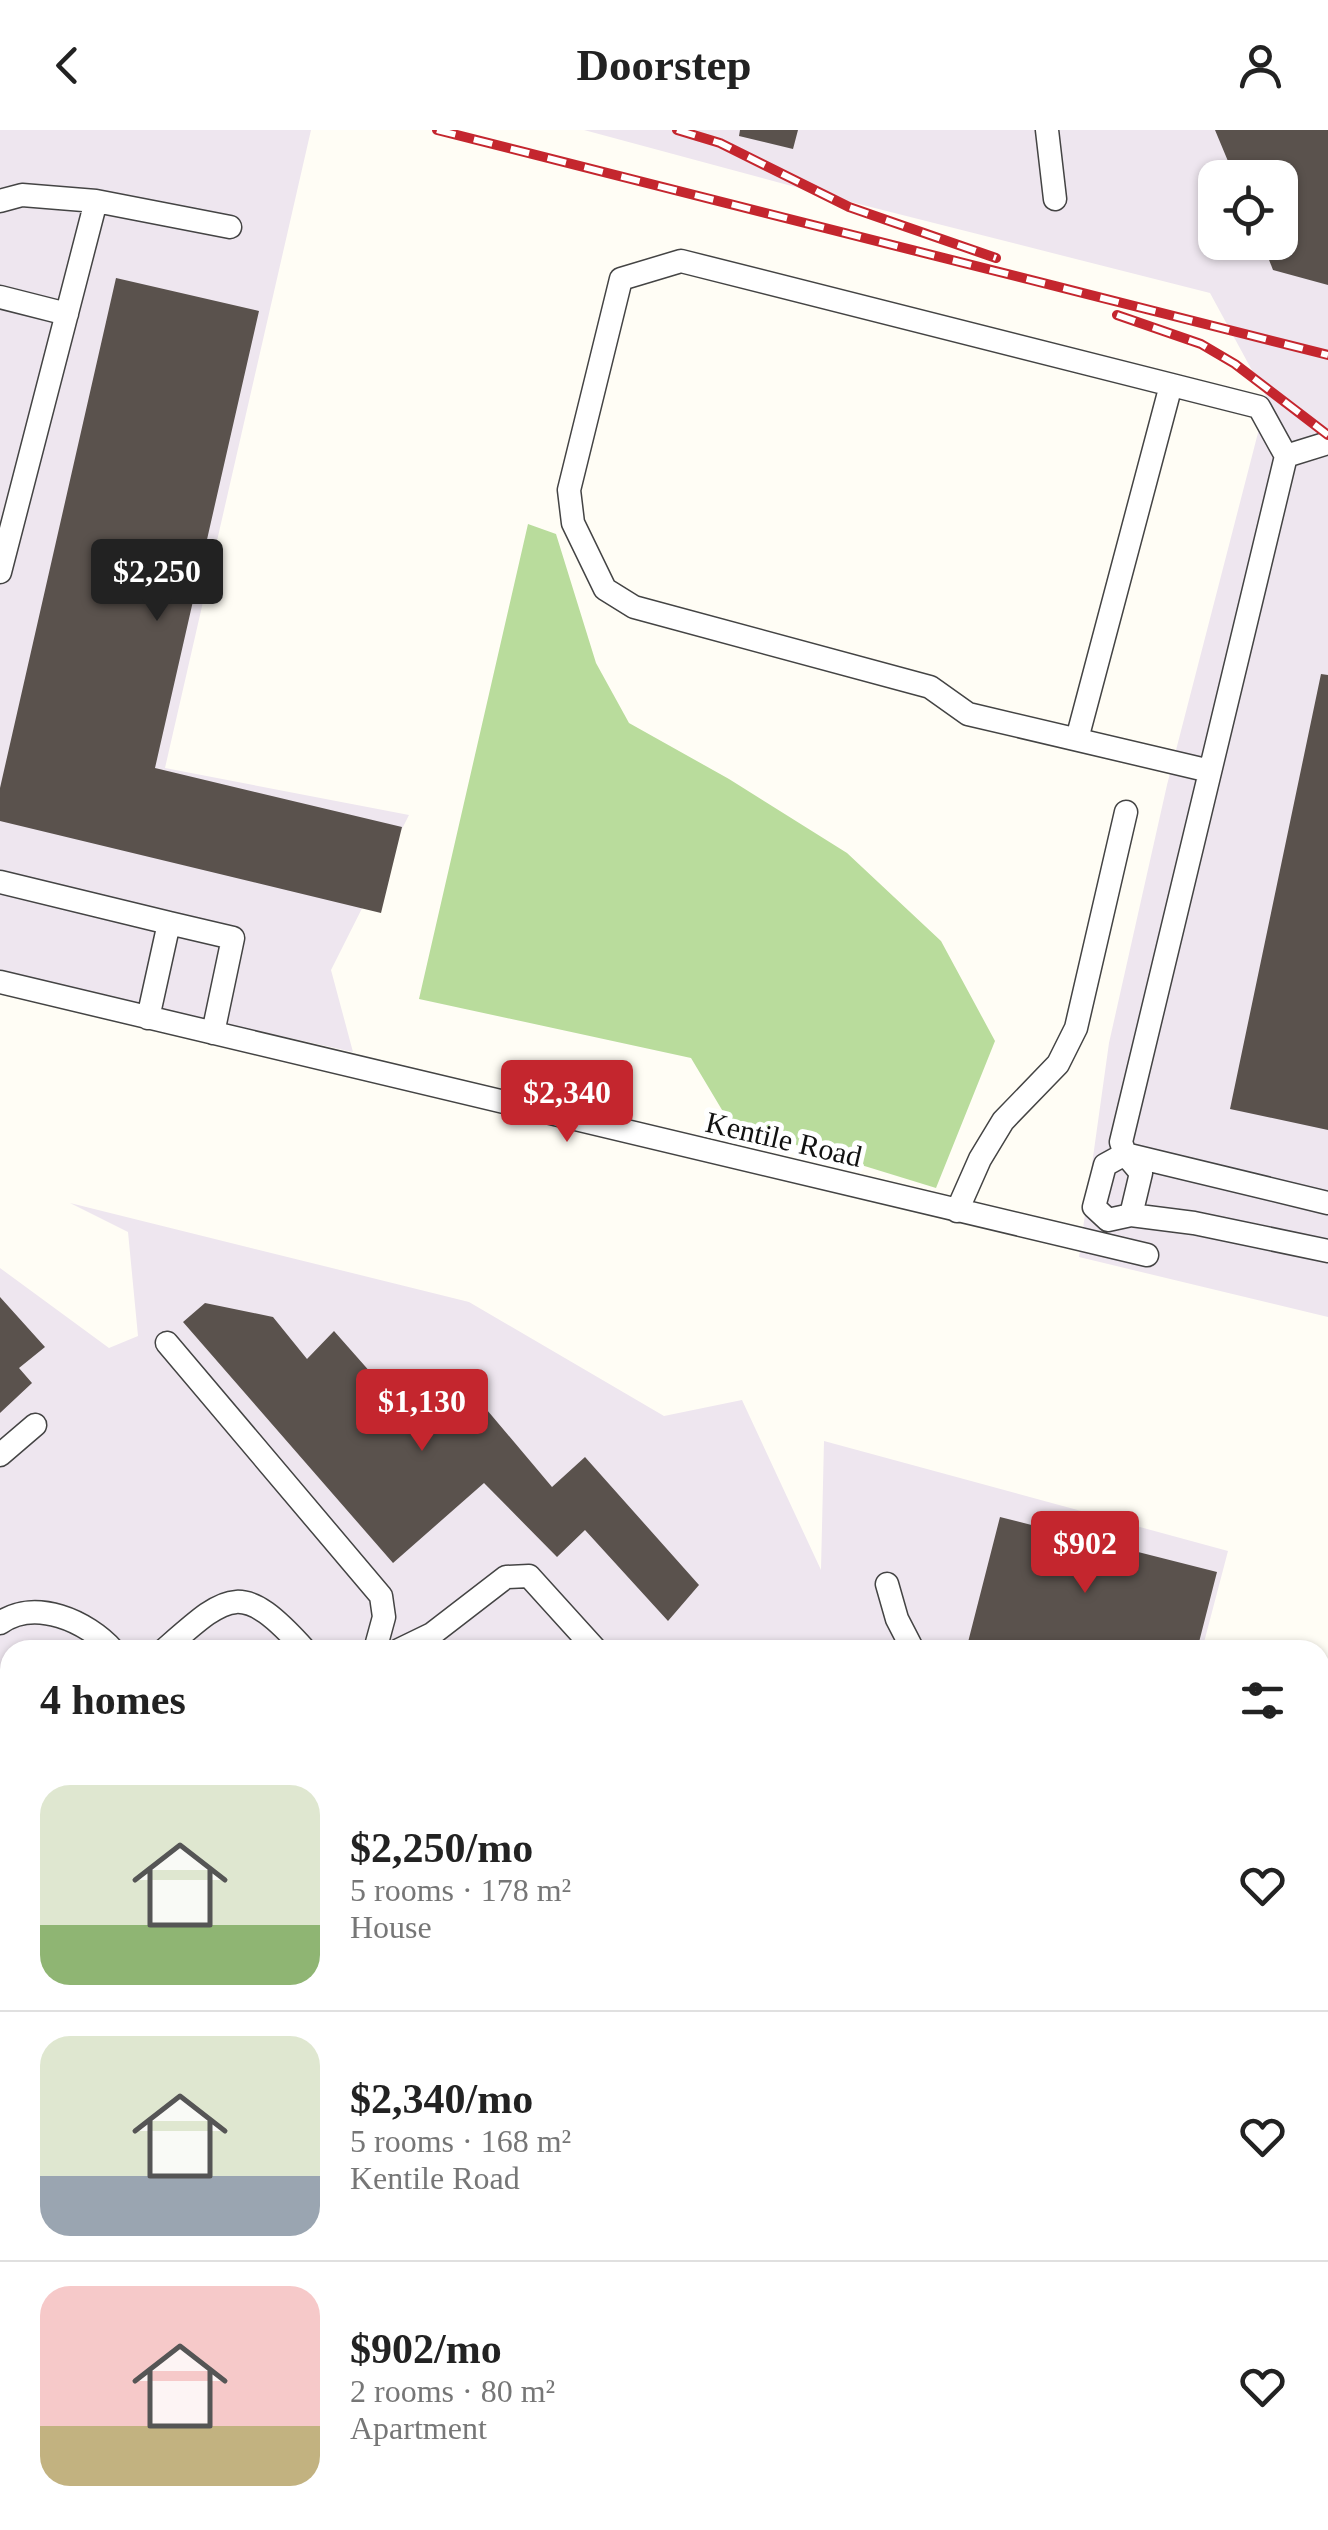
<!DOCTYPE html>
<html lang="en">
<head>
<meta charset="utf-8">
<style>
	:root { --surface:#fff; --page:#f6f6f6; --text:#222; --muted:#767676; --line:#e0e0e0; --accent:#c4262e }
	body { margin:0; font-family:Georgia,serif; background:var(--page); color:var(--text); height:100vh; display:flex; flex-direction:column; font-size:38px; white-space:nowrap }
	* { box-sizing:border-box; margin:0 }
	p { font-size:32px; color:var(--muted) }
	.icon { flex:none; width:55px; height:55px; fill:none; stroke:currentColor; stroke-width:2; stroke-linecap:round; stroke-linejoin:round }
	.map { position:relative; flex:1; overflow:hidden }
	.drawer { position:absolute; left:0px; top:1510px; width:1330px; height:890px; display:flex; flex-direction:column; background:var(--surface); border-radius:30px 30px 0 0; box-shadow:0 2px 8px #0004 }
	.drawer>* { flex:none }
	.tools { position:absolute; left:1198px; top:30px; display:grid; gap:20px }
	.tools a { display:grid; place-items:center; width:100px; height:100px; border-radius:20px; background:var(--surface); box-shadow:0 2px 8px #0004; font-size:50px }
	.price { position:absolute; translate:-50% -85px; padding:0 22px; border-radius:10px; background:var(--accent); color:#fff; font-size:32px; line-height:65px; filter:drop-shadow(0 2px 5px #0008) }
	.price::after { content:''; position:absolute; left:50%; top:60px; width:30px; height:22px; margin-left:-15px; background:inherit; clip-path:polygon(0 0,100% 0,50% 100%) }
	.price.current { background:#222; color:#fff }
	ul { padding:0; list-style:none }
	li { display:flex; align-items:center; gap:30px; height:250px; padding:0 40px }
	li+li { border-top:2px solid var(--line) }
	li span { display:grid; place-items:center; flex:none; width:280px; height:200px; border-radius:30px; color:#555 }
	li>.icon { margin-inline-start:auto }
	span .icon { width:120px; height:120px; fill:#fffc; stroke-width:1 }
	li b { font-size:42px }
	h2 { display:flex; justify-content:space-between; align-items:center; height:120px; padding:0 40px; font-size:42px }
	header { display:flex; justify-content:space-between; align-items:center; height:130px; padding:0 40px; background:var(--surface); font-size:45px; font-weight:700 }
	.map>svg:first-child { display:block }
	.industrial { fill:#eee6ef; fill-rule:evenodd }
	.green { fill:#d5ebbd }
	.forest { fill:#b9dc9c }
	.lines { fill:none; stroke-linecap:round; stroke-linejoin:round }
	.stream { stroke:#3f96cf; stroke-width:6 }
	.building { fill:#5a524d }
	.minor-casing { stroke:#444; stroke-width:25 }
	.minor { stroke:#fff; stroke-width:22 }
	.rail-casing { stroke:#c4262e; stroke-width:10 }
	.rail { stroke:#fff; stroke-width:6; stroke-dasharray:19; stroke-linecap:butt }
	.labels { text-anchor:middle; dominant-baseline:central; stroke-width:10; stroke-linejoin:round; paint-order:stroke }
	.street-label { font-size:30px; fill:#111; stroke:#fff }
</style>
</head>
<body>
<header><svg class="icon" aria-label="back" viewBox="0 0 24 24"><path d="M15 5l-7 7 7 7"/></svg>Doorstep<svg class="icon" aria-label="person" viewBox="0 0 24 24"><circle cx="12" cy="8" r="4"/><path d="M4 21q1-7 8-7t8 7"/></svg></header>
<div class="map">
<svg width="1328" height="2400" viewBox="0 0 1328 2400">
	<rect width="100%" height="100%" fill="#fffdf5"/>
	<path class="industrial" d="M0,0h311l-146,638 244,47 -78,155 22,82 -353,-78z
		M584,0h744v1187l-249,-60 30,-214 58,-258 100,-387 -57,-105 -359,-91zM1215,48h65v64h-65z
		M70,1073l399,99 195,114 78,-16 79,170 3,-129 404,110 -26,99h-1192v344l-10,-12v-714l109,80 29,-12 -10,-104z
		M1320,1724l8,9v667h-936v-10h928z"/>
	<path class="green" d="M0,1852l10,12v526h374l-3,10h-381z"/>
	<path class="forest" d="M528,394l28,10 40,129 33,60 100,56 118,74 94,88 54,100 -59,147 -205,-63 -40,-67 -272,-59z
		M38,2390h354v10h-357z"/>
	<g class="lines">
		<path class="stream" d="M0,2273l10,44
			M0,2375l10,-23"/>
	</g>
	<path class="building" d="M740,0h58l-5,19 -54,-13z
		M1215,0h113v155l-55,-15 -11,-28h18v-64h-45z
		M116,148l143,33 -104,457 247,59 -21,86 -381,-92v-33z
		M1321,544l7,1v455l-98,-21z
		M0,1167l45,50 -26,21 13,15 -32,30z
		M205,1173l68,14 34,42 27,-28 68,77 11,-9 16,23 42,-31 81,96 33,-30 114,128 -31,36 -83,-91 -28,27 -73,-74 -91,80 -210,-241z
		M1000,1387l217,55 -20,78h-231z"/>
	<g class="lines">
		<defs>
			<path id="minor" d="M1047,0l8,69
				M0,71l22,-6 74,6
				M0,167l67,17
				M1286,326l42,-13
				M0,442l96,-371 134,26
				M1077,609l94,-354
				M1210,641l-242,-57 -38,-27 -296,-80 -29,-18 -32,-66 -4,-33 52,-211 60,-18 578,146 27,49 -165,686 4,12 203,49
				M0,752l169,41
				M0,852l1147,273
				M148,888l21,-95 64,15 -20,95
				M1125,1024l16,19 -10,42 -23,5 -14,-13 11,-42z
				M957,1081l23,-52 23,-38 55,-57 18,-36 50,-216
				M1131,1085l63,8 134,28
				M167,1213l214,253 3,21 -9,33
				M0,1325l35,-30
				M887,1454l10,35 16,31
				M0,1493c35,-25 87,-2 113,27
				M164,1520c65,-57 77,-71 141,0
				M399,1520l33,-16 74,-57 23,-1 67,74
				M1320,1575l8,-7
				M0,1586l10,7
				M0,1781l10,11
				M1320,2060l8,9
				M530,2390l9,10
				M1239,2390l3,10
				M391,2400l6,-10"/>
		</defs>
		<use href="#minor" class="minor-casing"/>
		<use href="#minor" class="minor"/>
		<defs>
			<path id="rail" d="M437,0l891,225
				M677,0l43,13 129,64 147,51
				M1117,185l84,29 34,20 93,71"/>
		</defs>
		<use href="#rail" class="rail-casing"/>
		<use href="#rail" class="rail"/>
	</g>
	<g class="labels">
		<g class="street-label">
			<text transform="translate(784 1009) rotate(13)">Kentile Road</text>
		</g>
	</g>
</svg>
<div class="tools">
<a><svg class="icon" aria-label="locate" viewBox="0 0 24 24"><circle cx="12" cy="12" r="6"/><path d="M12 2v4M12 18v4M2 12h4M18 12h4"/></svg></a>
</div>
<b class="price current" style="left:157px;top:494px">$2,250</b>
<b class="price" style="left:567px;top:1015px">$2,340</b>
<b class="price" style="left:422px;top:1324px">$1,130</b>
<b class="price" style="left:1085px;top:1466px">$902</b>
<section class="drawer">
<h2>4 homes<svg class="icon" aria-label="filters" viewBox="0 0 24 24"><path d="M4 7h16M4 17h16"/><circle cx="9" cy="7" r="2"/><circle cx="15" cy="17" r="2"/></svg></h2>
<ul>
<li><span style="background:linear-gradient(#dfe7d0 70%,#8fb573 0)"><svg class="icon" aria-label="home" viewBox="0 0 24 24"><path d="M3 11l9-7 9 7M6 9v11h12V9"/></svg></span><div><b>$2,250/mo</b><p>5 rooms · 178 m²</p><p>House</p></div><svg class="icon" aria-label="heart" viewBox="0 0 24 24"><path d="M12 20l-8-8c-3-5 5-10 8-4 3-6 11-1 8 4z"/></svg></li>
<li><span style="background:linear-gradient(#dfe7d0 70%,#9aa5b1 0)"><svg class="icon" aria-label="home" viewBox="0 0 24 24"><path d="M3 11l9-7 9 7M6 9v11h12V9"/></svg></span><div><b>$2,340/mo</b><p>5 rooms · 168 m²</p><p>Kentile Road</p></div><svg class="icon" aria-label="heart" viewBox="0 0 24 24"><path d="M12 20l-8-8c-3-5 5-10 8-4 3-6 11-1 8 4z"/></svg></li>
<li><span style="background:linear-gradient(#f6c9c9 70%,#c2b280 0)"><svg class="icon" aria-label="home" viewBox="0 0 24 24"><path d="M3 11l9-7 9 7M6 9v11h12V9"/></svg></span><div><b>$902/mo</b><p>2 rooms · 80 m²</p><p>Apartment</p></div><svg class="icon" aria-label="heart" viewBox="0 0 24 24"><path d="M12 20l-8-8c-3-5 5-10 8-4 3-6 11-1 8 4z"/></svg></li>
</ul>
</section>
</div>
</body>
</html>
